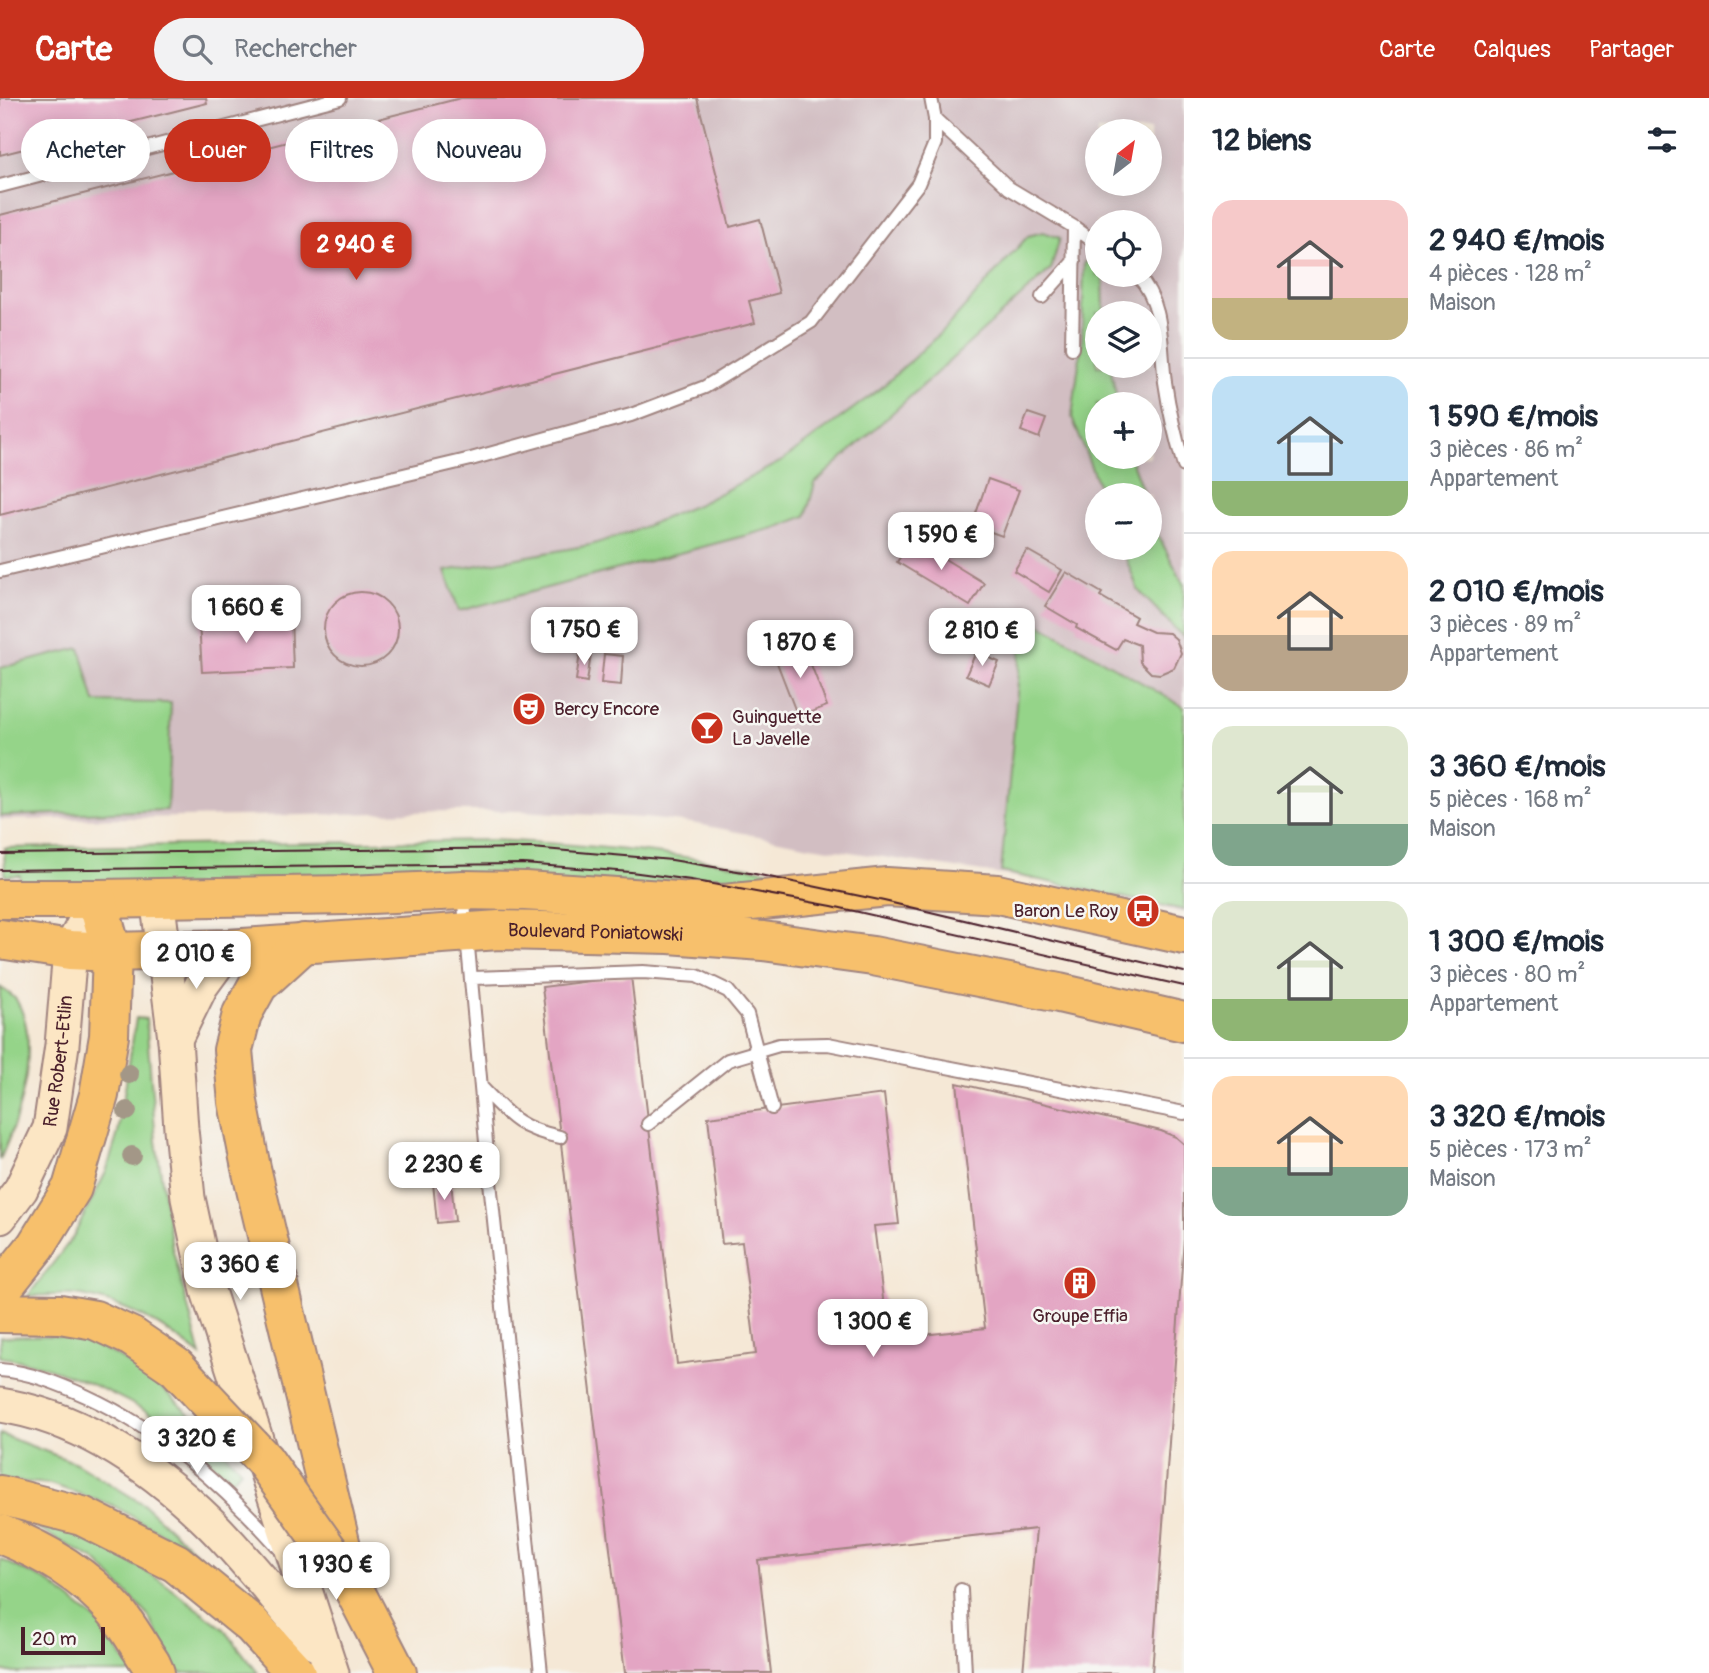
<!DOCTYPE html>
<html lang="fr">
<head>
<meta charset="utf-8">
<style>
	:root { --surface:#fff; --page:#f2f2f3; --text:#1f2937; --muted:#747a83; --line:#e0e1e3; --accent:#c8321e }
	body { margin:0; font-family:Pangolin,sans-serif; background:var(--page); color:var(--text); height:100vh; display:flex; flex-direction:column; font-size:26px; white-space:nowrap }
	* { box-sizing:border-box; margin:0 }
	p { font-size:23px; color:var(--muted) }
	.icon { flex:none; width:38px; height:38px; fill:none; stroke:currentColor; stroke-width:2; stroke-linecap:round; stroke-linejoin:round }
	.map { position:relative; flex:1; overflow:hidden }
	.sheet { display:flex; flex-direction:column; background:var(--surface); width:525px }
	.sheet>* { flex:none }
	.banner { position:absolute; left:21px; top:21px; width:665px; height:63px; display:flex; gap:14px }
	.needle { width:46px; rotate:31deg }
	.controls { position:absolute; left:1085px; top:21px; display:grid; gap:14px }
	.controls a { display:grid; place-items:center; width:77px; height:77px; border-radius:50%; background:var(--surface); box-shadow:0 4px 18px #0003; font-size:35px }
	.scale { position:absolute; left:21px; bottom:18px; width:84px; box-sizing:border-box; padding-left:7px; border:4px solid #4a1f2b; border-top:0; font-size:19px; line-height:24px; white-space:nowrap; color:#4a1f2b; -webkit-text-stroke:5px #f6f6f2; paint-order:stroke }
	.price { position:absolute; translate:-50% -60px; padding:0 16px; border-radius:14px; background:#fff; color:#222; font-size:23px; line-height:46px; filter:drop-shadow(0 2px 4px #0008) }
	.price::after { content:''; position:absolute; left:50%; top:42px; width:21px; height:16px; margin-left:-10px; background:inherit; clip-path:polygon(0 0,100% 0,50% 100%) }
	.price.active { background:var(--accent); color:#fff }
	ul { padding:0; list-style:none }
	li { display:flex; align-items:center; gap:21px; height:175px; padding:0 28px }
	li+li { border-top:2px solid var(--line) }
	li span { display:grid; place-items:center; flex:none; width:196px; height:140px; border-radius:21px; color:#555 }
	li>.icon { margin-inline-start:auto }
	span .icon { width:84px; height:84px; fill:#fffc; stroke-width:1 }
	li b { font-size:30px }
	h2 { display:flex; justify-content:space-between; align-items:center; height:84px; padding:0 28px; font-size:30px }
	.tag { padding:0 24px; border-radius:32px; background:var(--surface); box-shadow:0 4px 18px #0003; font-size:24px; line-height:63px }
	.tag.active { background:var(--accent); color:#fff }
	header { display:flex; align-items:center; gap:42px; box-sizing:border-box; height:98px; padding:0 35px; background:var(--accent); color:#fff }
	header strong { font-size:33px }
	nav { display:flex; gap:38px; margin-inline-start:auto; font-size:24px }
	.search { width:490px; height:63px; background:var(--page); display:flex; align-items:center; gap:18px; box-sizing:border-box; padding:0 24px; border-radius:38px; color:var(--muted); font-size:26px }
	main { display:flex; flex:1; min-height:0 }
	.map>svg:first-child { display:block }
	.industrial { fill:#d2bec2; fill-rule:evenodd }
	.green { fill:#95d489; stroke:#707a5a; stroke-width:2 }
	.building { fill:#e3a5c3 }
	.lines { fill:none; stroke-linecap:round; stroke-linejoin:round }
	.service-casing { stroke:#a08480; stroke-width:16 }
	.secondary-casing { stroke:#a08480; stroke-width:37 }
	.primary-casing { stroke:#a08480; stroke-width:42 }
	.trunk-casing { stroke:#a08480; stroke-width:42 }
	.motorway-casing { stroke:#a08480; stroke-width:42 }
	.service { stroke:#fff; stroke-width:12 }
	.secondary { stroke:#fce6c4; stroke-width:33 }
	.primary { stroke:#f7c06c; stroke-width:38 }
	.trunk { stroke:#f7c06c; stroke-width:38 }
	.motorway { stroke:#f7c06c; stroke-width:38 }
	.tram { stroke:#4a1f2b; stroke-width:2 }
	.trunk-bridge-casing { stroke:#a08480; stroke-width:42; stroke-linecap:butt }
	.trunk-bridge { stroke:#f7c06c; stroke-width:38 }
	.tree { fill:#a39787 }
	.labels { text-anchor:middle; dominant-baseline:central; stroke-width:5; stroke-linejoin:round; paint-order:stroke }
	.poi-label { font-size:19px; fill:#4a1f2b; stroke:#f6f6f2; text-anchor:start }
	.street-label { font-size:19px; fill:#4a1f2b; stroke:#f6f6f2 }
</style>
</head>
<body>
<header>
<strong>Carte</strong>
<div class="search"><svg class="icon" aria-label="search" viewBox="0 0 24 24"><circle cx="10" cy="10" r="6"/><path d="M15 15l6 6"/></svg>Rechercher</div>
<nav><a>Carte</a><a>Calques</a><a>Partager</a></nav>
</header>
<main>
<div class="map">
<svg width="1184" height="1575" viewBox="0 0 1184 1575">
	<rect width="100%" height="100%" fill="#f6f6f2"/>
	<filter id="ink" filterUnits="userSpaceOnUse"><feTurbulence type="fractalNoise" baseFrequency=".0143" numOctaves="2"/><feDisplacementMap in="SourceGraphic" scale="14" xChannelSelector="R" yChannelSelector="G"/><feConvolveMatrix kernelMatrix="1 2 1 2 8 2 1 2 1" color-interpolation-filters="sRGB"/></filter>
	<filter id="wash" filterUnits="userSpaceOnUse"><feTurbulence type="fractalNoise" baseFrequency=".00686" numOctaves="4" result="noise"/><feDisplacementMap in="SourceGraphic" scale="28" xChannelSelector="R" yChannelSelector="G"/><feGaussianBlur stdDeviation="1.57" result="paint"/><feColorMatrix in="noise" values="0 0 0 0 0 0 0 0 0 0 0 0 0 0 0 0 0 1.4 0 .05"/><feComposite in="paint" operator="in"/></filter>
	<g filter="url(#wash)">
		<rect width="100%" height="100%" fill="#f5e8d6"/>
		<path class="industrial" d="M0,0h1184v815l-148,-33 -226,-34 -118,-23 -47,-5 -123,-7h-72l-145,4 -305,5zM1097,33h53v53h-53zM1097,124h53v53h-53zM1097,215h53v53h-53zM1097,306h53v53h-53zM1097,397h53v53h-53z"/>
		<path class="green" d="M1043,134l17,6 -9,31 -236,214 -9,33 -28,11 -319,84 -14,-40 145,-26 36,-11 73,-30 83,-43 99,-73 68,-63 79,-89z
			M1084,164l13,2v11h6l1,38h-7v53h13l8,38h-21v53h33l14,38h-42l-30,-78 10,-77z
			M1150,413l7,22 27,52 -1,52 -45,-47 -16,-42h28z
			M1024,517l160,92v203l-183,-38z
			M80,550l15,54 76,1 -4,107 -167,6v-148z
			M491,742c111,5 219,16 327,41l-41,8 -757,-4v-10l-15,1 -1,-28z
			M0,889c5,4 13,8 17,14 25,43 2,117 -17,159z
			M136,920l10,1 10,122 16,106 29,109c-38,-30 -72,-52 -119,-60 -17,-3 -37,0 -54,0l45,-59 33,-65 12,-39z
			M0,1239c21,0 44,-3 64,0 74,12 129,81 177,133l-9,10c-22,-18 -43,-39 -67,-56 -43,-30 -113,-60 -165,-67z
			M0,1336l76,29 67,41 56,51 -87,-50 -62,-21 -50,-4z
			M10,1416l85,26 68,42 61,47 34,44h-79l-32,-59 -52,-54z
			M0,1461l47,22 52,41 34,51h-119l-14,-3z"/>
		<g id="blocks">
			<path class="building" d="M0,0h206l1,5 -207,52z
				M461,0h236l33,129 30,-8 19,74 -30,8 6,22 -755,192v-300z
				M1028,315l18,6 -7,19 -18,-7z
				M988,381l31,11 -17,46 -30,-11z
				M912,441l72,44 -14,23 -73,-44z
				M1027,452l35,20 -13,22 -35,-21z
				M1066,474l36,21 -2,3 36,21 -3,6 20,9 16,1 7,6 5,14 -7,15 -14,6 -9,-1 -11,-11 -1,-17 -16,-6 -7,11 -40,-22 1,-3 -32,-19z
				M324 531a37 37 0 1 1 74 0a37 37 0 1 1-74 0Z
				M291,520l2,50 -91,4 -3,-50z
				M803,546l24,62 -29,11 -24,-62z
				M976,554l23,10 -10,23 -23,-10z
				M580,555l11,1 -4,28 -11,-2z
				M604,556l19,2 -2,29 -20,-2z
				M631,878l46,388 79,-10 -14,-112 -20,2 -14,-127 176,-23 15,130 -25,2 14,113 97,-11 -28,-245 204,48 15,6 8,7v95l-32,434h-129l13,-144 -278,31 13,113h-146l-83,-686z
				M451,1083l4,40 -18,2 -4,-40z"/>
		</g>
	</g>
	<g filter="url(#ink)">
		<use href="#blocks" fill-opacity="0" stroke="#a08480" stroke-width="2"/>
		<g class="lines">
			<defs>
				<path id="service" d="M935,21l74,69 65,39 -2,121
					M0,88l340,-88
					M1074,129l23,17
					M1137,177c28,29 23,70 28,107 4,28 11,57 19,84
					M1042,199l32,-36
					M0,473l471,-112 160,-44 74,-28 106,-65 107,-138 17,-41v-24l-4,-21
					M463,795l24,260 54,520
					M473,880l170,-6 54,4 31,15 19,23 25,94
					M481,989c29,30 37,41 79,50
					M648,1026l80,-64 51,-15 49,-1 356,69
					M0,1272c30,2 59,14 86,26 78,36 139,91 195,154
					M961,1492l4,83"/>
				<g id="secondary">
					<path d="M157,799l18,142 6,90 7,69 20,93 124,382"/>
					<path d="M175,941l26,-53 27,-37"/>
					<path id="s1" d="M0,1119l21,-28 29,-61 12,-83 8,-95 27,-51"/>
					<path d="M0,1307c81,12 154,63 212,120 36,36 68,78 102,117"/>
				</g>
				<g id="primary">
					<path d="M0,801h97l251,-4 115,-5 62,1 199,13 163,-17 111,7 186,41"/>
					<path id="s2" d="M0,841l70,11 42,2 116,-3 271,-19 170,4 94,7 110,15 186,37 125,29"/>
				</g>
				<path id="trunk" d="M304,845l-46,42 -16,29 -9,36 5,52 13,66 98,412 48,93
					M0,1193l36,-45 36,-58 27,-93 10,-59 3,-84 -15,-53
					M0,1215l60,1 35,6 37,17
					M0,1397l82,21 94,47 76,62 44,48"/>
				<path id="motorway" d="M0,1436c42,16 84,41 114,75 14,16 25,37 37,55l4,9"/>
			</defs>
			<use href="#service" class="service-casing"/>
			<use href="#secondary" class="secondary-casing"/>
			<use href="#primary" class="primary-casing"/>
			<use href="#trunk" class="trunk-casing"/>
			<use href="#motorway" class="motorway-casing"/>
			<use href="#service" class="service"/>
			<use href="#secondary" class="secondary"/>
			<use href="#primary" class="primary"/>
			<use href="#trunk" class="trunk"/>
			<use href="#motorway" class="motorway"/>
			<path class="tram" d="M0,756l532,-6 140,12 83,14 129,27 300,71
				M0,772l523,-6 108,8 60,8 141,26 352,80"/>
			<defs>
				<path id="trunk-bridge" d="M132,1239l44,30 88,93 85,120"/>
			</defs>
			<use href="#trunk-bridge" class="trunk-bridge-casing"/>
			<use href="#trunk-bridge" class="trunk-bridge"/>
		</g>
		<g class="tree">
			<circle cx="129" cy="976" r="10"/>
			<circle cx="127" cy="1013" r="10"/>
			<circle cx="132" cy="1058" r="10"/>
		</g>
	</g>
	<defs>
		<symbol id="theatre-disc" viewBox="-11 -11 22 22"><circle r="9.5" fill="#c8321e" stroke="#f6f6f2"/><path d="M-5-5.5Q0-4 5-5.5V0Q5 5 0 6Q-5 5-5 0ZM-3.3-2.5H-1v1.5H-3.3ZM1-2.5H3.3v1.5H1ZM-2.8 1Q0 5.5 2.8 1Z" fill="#fff"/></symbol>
		<symbol id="bar-disc" viewBox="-11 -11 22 22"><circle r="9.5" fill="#c8321e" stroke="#f6f6f2"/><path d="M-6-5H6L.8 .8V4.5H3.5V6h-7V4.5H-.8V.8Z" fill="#fff"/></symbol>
		<symbol id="bus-disc" viewBox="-11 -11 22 22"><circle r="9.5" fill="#c8321e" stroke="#f6f6f2"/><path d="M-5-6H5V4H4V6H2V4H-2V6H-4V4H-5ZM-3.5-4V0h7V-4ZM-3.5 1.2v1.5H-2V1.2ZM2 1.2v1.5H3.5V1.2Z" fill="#fff"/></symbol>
		<symbol id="building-disc" viewBox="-11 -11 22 22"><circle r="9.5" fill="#c8321e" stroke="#f6f6f2"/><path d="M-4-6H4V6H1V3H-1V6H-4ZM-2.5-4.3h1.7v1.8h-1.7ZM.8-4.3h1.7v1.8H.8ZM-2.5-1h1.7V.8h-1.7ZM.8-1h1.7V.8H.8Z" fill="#fff"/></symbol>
	</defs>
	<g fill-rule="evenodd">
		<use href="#theatre-disc" x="510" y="592" width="38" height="38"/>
		<use href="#bar-disc" x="688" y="611" width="38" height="38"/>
		<use href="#bus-disc" x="1124" y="794" width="38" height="38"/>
		<use href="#building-disc" x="1061" y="1166" width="38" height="38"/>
	</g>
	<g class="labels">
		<g class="poi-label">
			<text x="554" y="611">Bercy Encore</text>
			<text x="732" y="619">Guinguette<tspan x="732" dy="22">La Javelle</tspan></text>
			<text x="1118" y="813" text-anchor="end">Baron Le Roy</text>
			<text x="1080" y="1218" text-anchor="middle">Groupe Effia</text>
		</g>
		<g class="street-label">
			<text stroke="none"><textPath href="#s2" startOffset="597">Boulevard Poniatowski</textPath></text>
			<text stroke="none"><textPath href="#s1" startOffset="170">Rue Robert-Etlin</textPath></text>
		</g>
	</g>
</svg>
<div class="controls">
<a><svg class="needle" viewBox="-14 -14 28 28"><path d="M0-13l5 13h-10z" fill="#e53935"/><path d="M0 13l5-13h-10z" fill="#747a83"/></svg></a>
<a><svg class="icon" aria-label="locate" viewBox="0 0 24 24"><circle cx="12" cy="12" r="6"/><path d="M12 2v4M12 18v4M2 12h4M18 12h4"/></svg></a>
<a><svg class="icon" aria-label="layers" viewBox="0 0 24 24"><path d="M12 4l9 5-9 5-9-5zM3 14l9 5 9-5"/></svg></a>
<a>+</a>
<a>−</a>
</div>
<div class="scale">20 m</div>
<b class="price active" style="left:356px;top:184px">2 940 €</b>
<b class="price" style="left:941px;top:474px">1 590 €</b>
<b class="price" style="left:246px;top:547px">1 660 €</b>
<b class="price" style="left:584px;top:569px">1 750 €</b>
<b class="price" style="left:982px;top:570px">2 810 €</b>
<b class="price" style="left:800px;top:582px">1 870 €</b>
<b class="price" style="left:196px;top:893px">2 010 €</b>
<b class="price" style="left:444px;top:1104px">2 230 €</b>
<b class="price" style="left:240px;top:1204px">3 360 €</b>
<b class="price" style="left:873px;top:1261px">1 300 €</b>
<b class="price" style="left:197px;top:1378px">3 320 €</b>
<b class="price" style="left:336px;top:1504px">1 930 €</b>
<div class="banner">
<a class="tag">Acheter</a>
<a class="tag active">Louer</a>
<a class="tag">Filtres</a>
<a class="tag">Nouveau</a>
</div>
</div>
<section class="sheet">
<h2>12 biens<svg class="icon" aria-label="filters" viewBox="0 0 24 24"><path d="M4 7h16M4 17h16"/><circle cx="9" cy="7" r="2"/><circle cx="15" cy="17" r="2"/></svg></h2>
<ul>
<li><span style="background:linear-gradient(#f6c9c9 70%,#c2b280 0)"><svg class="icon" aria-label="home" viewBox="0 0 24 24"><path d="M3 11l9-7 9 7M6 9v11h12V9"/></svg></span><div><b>2 940 €/mois</b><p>4 pièces · 128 m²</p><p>Maison</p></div></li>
<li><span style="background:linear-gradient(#bfe0f5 75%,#8fb573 0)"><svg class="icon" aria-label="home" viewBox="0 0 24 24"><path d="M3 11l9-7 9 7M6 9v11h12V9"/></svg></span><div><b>1 590 €/mois</b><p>3 pièces · 86 m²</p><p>Appartement</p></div></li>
<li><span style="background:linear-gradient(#ffd9b3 60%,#b9a48a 0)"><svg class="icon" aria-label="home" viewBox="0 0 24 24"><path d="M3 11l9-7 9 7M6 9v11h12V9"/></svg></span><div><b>2 010 €/mois</b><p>3 pièces · 89 m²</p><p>Appartement</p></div></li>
<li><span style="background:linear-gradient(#dfe7d0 70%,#7fa58c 0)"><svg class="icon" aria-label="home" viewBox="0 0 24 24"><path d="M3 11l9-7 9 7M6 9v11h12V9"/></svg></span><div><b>3 360 €/mois</b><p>5 pièces · 168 m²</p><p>Maison</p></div></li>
<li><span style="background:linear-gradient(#dfe7d0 70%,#8fb573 0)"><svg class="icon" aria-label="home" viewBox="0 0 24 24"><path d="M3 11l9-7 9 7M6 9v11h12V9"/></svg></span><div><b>1 300 €/mois</b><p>3 pièces · 80 m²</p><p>Appartement</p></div></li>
<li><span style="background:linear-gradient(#ffd9b3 65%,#7fa58c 0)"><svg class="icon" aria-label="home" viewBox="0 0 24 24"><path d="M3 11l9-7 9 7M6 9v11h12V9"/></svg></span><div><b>3 320 €/mois</b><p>5 pièces · 173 m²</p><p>Maison</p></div></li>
</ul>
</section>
</main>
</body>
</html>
